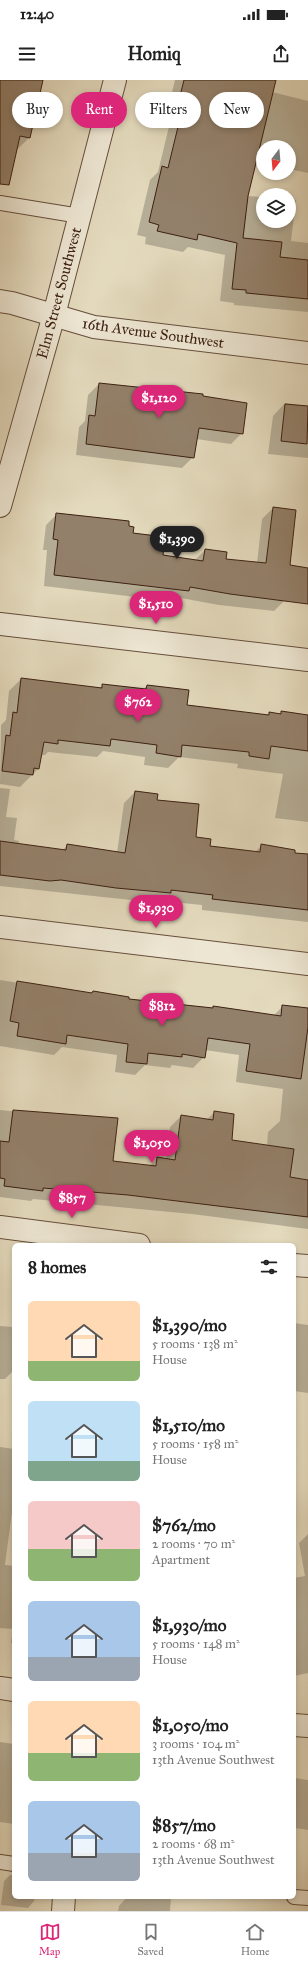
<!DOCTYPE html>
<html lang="en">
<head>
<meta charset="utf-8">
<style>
	:root { --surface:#fff; --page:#f2f2f2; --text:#222; --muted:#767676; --line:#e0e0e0; --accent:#db2777 }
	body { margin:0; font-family:"IM FELL Great Primer",serif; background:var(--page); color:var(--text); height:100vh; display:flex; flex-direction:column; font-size:15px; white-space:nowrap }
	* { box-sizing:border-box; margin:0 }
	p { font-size:13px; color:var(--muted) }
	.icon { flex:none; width:22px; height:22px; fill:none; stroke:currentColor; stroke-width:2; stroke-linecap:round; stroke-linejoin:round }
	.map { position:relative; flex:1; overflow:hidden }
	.details { position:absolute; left:12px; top:1163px; width:284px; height:656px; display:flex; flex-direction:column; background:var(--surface); border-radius:6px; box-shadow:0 2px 6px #0003 }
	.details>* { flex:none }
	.guide { position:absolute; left:12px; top:12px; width:284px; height:36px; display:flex; gap:8px }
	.needle { width:26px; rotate:196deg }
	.buttons { position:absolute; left:256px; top:60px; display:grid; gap:8px }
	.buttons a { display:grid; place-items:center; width:40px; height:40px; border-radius:50%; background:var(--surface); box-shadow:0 2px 6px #0003; font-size:20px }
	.price { position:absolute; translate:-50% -34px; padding:0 9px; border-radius:14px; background:var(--accent); color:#fff; font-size:13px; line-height:26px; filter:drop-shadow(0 1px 2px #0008) }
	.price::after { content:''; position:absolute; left:50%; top:24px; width:12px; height:9px; margin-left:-6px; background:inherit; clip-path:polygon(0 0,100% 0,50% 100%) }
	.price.on { background:#222; color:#fff }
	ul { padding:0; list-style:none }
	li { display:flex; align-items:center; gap:12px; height:100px; padding:0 16px }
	li span { display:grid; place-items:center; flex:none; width:112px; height:80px; border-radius:6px; color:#555 }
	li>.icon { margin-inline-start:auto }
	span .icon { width:48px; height:48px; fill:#fffc; stroke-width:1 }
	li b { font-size:17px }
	h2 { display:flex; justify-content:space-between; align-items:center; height:48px; padding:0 16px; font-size:17px }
	.tag { padding:0 14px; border-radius:18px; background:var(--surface); box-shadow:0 2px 6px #0003; font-size:14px; line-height:36px }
	.tag.on { background:var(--accent); color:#fff }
	.status { display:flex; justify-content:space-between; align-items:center; height:28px; padding:0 20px; background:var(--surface); direction:ltr }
	.status svg { height:11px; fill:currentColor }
	header { display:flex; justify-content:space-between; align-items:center; height:52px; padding:0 16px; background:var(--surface); font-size:18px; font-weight:700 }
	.menu { display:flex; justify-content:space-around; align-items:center; height:56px; border-top:1px solid var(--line); background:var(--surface); font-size:11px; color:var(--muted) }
	.menu a { display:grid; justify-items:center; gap:2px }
	.menu .on { color:var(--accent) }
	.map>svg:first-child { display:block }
	.shadow { fill:#0003 }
	.building { fill:#93806a; stroke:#3d2012 }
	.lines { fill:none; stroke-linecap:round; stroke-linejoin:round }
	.service-casing { stroke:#664e3c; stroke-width:16 }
	.minor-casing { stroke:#664e3c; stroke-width:24 }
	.tertiary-casing { stroke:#664e3c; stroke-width:24 }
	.service { stroke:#ede6d3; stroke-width:14 }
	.minor { stroke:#ede6d3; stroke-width:22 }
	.tertiary { stroke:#ede6d3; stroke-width:22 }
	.labels { text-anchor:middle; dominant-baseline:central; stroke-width:3; stroke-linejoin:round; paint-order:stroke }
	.street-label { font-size:15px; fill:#3d2012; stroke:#ede6d3 }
</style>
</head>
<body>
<div class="status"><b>12:40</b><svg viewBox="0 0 49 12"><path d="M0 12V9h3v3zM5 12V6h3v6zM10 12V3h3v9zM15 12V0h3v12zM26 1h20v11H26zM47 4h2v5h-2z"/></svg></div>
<header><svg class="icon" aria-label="menu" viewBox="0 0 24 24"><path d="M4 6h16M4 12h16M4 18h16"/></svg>Homiq<svg class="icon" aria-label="share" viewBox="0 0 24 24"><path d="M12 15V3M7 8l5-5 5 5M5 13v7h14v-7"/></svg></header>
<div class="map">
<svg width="308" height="1831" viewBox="0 0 308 1831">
	<rect width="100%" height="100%" fill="#e3d9bc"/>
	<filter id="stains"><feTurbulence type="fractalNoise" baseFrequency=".005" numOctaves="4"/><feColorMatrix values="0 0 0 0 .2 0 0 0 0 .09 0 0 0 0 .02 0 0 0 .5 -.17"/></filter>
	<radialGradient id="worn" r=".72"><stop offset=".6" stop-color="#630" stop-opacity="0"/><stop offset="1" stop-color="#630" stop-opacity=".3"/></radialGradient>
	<path class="shadow" d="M0,0h42l-13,58 -29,28z
		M175,0h100l-3,12 36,9v72l-19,-4v-22h-26v15l-8,-1 -8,35 16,1v24h26v-21h7l-5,41 17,2v69l-74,-7v-2l-14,-2 5,-46 -37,-8 -5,5 -38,-8 1,-7 -9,-2 13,-55 8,-8 14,-58 -5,-1z
		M99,304l103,13 40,36 -11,11 -35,-5 -3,18 -11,11 -106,-13 3,-28 6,-6 3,-26z
		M285,323l23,3v52l-40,-4 5,-38z
		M273,428l12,92 -11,11 -55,-6 -38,-7 -4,4 -133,-16 3,-36h-4l3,-25 11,-11 71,13 4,7 29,22 33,5 11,-11 20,10 32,3 5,-44z
		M21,599l78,10 4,-4 40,5 4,-4 39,20 81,10 3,-3 9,1 3,-2 26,4v106l-33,-4 8,-44 -46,-6 1,-4 -59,-7 -11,11 -24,-3 1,-8 -42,-6 -6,6 -49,-5 -3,3h-4l-3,14 -18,18 -20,-3 1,-59 5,-5 3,-29z
		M0,708l10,1 -4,28 11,1 -3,22 5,1 -1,4 45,5 4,-5 50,8 7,-50 11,-11 21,9 39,37 14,9 46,5 7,-7 32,9 14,2v66l-106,-12v-5l-40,-4 -3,2 -159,-17z
		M0,900l91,14 2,-2 34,7 85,10 2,-2 59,9 10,-10 25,3v220l-116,-15 -159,-15 -2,2 -31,-4v-87l40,4 72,48 37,5 8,-9 9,2 4,-33 11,-11 25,4 9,-8 16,29 36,5 1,-14 12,-11 3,-32 -47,-7 3,-27 -34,-5 -1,7 -11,11 -21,-3 -2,3 -25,-3 -10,10 -20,-3 2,-17 -55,-8 -8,8 -54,-9z
		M294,1243l14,2v68l-14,-2z
		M0,1246l14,1v43l-9,9h-5z
		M0,1367l14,2v47l-9,69 9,1v77h-3l2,-14 -13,-1z
		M308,1454v139l-14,3v-98l11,-2 -6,-33z
		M0,1662l14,2v80l-14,-2z
		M294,1698l14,2v50l-13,-2 -1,7z
		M10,1795h4v22h21l-1,4 -6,7 -27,-3 3,-24z
		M127,1817h44l-1,14h-52l1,-5z"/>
	<path class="building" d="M0,0h43l-13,58 -10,-2 -11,49 -9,-1z
		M184,0h92l-28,116 -5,42 39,4 -2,15 28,3v39l-62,-6v-3l-14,-1 5,-46 -39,-9 -1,6 -40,-9 2,-6 -10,-3 13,-56 6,2 16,-66 -5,-2z
		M99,303l104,11v2l44,7 -4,31 -44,-6 -5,30 -108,-14 3,-29 6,1z
		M285,324l23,2 -1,38 -26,-3z
		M273,427l23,3 -6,55 18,3v36l-78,-10 -40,-7 -1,4 -135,-16 4,-35 -5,-1 3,-26 73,8v5l5,1 -1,6 32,4 -2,18 40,6 2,-12 22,3 -1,7 40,4z
		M21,598l81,10v-4l44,5 1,-4 42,5 -2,15 82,10v-3l12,2v-3l27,4v36l-37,-5 -2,13 -20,-3v-4l-67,-7 -1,12 -25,-4 1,-8 -46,-6 -1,7 -52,-6v4l-14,-2 -5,27 -5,-1 -1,7 -31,-4 4,-36 4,1 3,-24 4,1z
		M135,711l23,3 -1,6 42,4 -3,33 15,2 -1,7 50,6 1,-8 34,6v3l13,1v56l-96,-11 1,-4 -42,-5v3l-55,-5 -55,-8 -11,1 -50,-6v-34l66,9 1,-6 58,9z
		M17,901l75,12 1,-2 36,6v2l84,9v-2l68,10 1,-11 26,3v19l-7,52 -55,-8 4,-27 -42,-6 -3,20 -23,-4v3l-34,-4 -1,11 -21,-2 2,-18 -61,-9 -1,9 -49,-8 2,-13 -9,-2z
		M13,1030l105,8 -5,43 43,5 1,-9 18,3 6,-45 32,5 1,-9 20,3 -2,26 62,9 -4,28 18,3v37l-180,-22 -85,-7v3l-39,-5 1,-7 -5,-1v-37l9,1z"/>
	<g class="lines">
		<defs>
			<path id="service" d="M0,123l80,13
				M0,1782l14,2
				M294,1817l14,1"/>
			<path id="minor" d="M0,221l12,2 82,24 214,26
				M0,544l308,36
				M0,847l308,37
				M0,1147l139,18
				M294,1185l14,1
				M63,1831l1,-14"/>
			<path id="tertiary" d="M0,426l54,-191 61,-235
				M0,1608l14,2
				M294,1645l14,1"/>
		</defs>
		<use href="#service" class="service-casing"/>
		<use href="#minor" class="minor-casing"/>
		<use href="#tertiary" class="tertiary-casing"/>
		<use href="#service" class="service"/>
		<use href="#minor" class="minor"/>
		<use href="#tertiary" class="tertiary"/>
	</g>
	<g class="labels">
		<g class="street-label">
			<text transform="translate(59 213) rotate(-75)">Elm Street Southwest</text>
			<text transform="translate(153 253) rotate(8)">16th Avenue Southwest</text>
		</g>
	</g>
	<rect width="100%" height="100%" filter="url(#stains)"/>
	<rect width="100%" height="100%" fill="url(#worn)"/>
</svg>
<div class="buttons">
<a><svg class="needle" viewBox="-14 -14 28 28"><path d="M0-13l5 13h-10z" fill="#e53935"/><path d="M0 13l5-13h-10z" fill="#767676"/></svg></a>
<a><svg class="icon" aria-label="layers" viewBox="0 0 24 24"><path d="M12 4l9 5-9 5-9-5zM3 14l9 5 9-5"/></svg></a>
</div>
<b class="price" style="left:159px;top:339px">$1,120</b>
<b class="price on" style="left:177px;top:480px">$1,390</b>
<b class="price" style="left:156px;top:545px">$1,510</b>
<b class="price" style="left:138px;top:643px">$762</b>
<b class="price" style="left:156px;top:849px">$1,930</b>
<b class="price" style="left:162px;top:947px">$812</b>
<b class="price" style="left:152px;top:1084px">$1,050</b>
<b class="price" style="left:72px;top:1139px">$857</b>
<div class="guide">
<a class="tag">Buy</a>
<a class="tag on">Rent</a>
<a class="tag">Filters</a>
<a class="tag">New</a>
</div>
<section class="details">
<h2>8 homes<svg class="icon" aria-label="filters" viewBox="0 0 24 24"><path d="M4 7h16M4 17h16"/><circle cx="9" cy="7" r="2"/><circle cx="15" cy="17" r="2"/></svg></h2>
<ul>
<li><span style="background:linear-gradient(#ffd9b3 75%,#8fb573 0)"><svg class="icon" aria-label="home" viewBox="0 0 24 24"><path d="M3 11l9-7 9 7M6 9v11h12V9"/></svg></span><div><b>$1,390/mo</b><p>5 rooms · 138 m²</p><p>House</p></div></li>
<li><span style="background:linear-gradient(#bfe0f5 75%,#7fa58c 0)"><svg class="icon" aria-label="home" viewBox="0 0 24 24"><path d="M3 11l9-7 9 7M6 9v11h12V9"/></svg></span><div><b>$1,510/mo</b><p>5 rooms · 158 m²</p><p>House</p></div></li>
<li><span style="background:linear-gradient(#f6c9c9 60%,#8fb573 0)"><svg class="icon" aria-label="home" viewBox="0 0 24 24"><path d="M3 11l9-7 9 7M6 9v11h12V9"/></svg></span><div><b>$762/mo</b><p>2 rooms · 70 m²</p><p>Apartment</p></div></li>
<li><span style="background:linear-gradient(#a9c7e8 70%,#9aa5b1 0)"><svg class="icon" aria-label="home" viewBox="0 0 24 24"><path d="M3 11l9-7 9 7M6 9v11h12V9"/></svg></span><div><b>$1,930/mo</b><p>5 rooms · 148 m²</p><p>House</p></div></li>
<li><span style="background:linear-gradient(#ffd9b3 65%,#8fb573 0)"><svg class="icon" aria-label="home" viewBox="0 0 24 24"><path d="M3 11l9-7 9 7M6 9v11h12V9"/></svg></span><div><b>$1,050/mo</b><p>3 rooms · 104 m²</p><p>13th Avenue Southwest</p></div></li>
<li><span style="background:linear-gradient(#a9c7e8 65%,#9aa5b1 0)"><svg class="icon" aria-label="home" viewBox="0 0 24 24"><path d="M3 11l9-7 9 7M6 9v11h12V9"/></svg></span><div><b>$857/mo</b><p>2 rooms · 68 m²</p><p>13th Avenue Southwest</p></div></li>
</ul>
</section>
</div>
<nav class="menu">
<a class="on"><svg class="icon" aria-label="map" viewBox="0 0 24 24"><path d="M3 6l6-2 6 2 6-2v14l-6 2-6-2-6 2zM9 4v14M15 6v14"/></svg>Map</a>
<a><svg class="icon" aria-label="saved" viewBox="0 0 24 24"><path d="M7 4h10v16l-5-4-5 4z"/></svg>Saved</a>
<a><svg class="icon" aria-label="home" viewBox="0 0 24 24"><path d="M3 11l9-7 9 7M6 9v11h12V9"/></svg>Home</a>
</nav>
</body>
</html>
